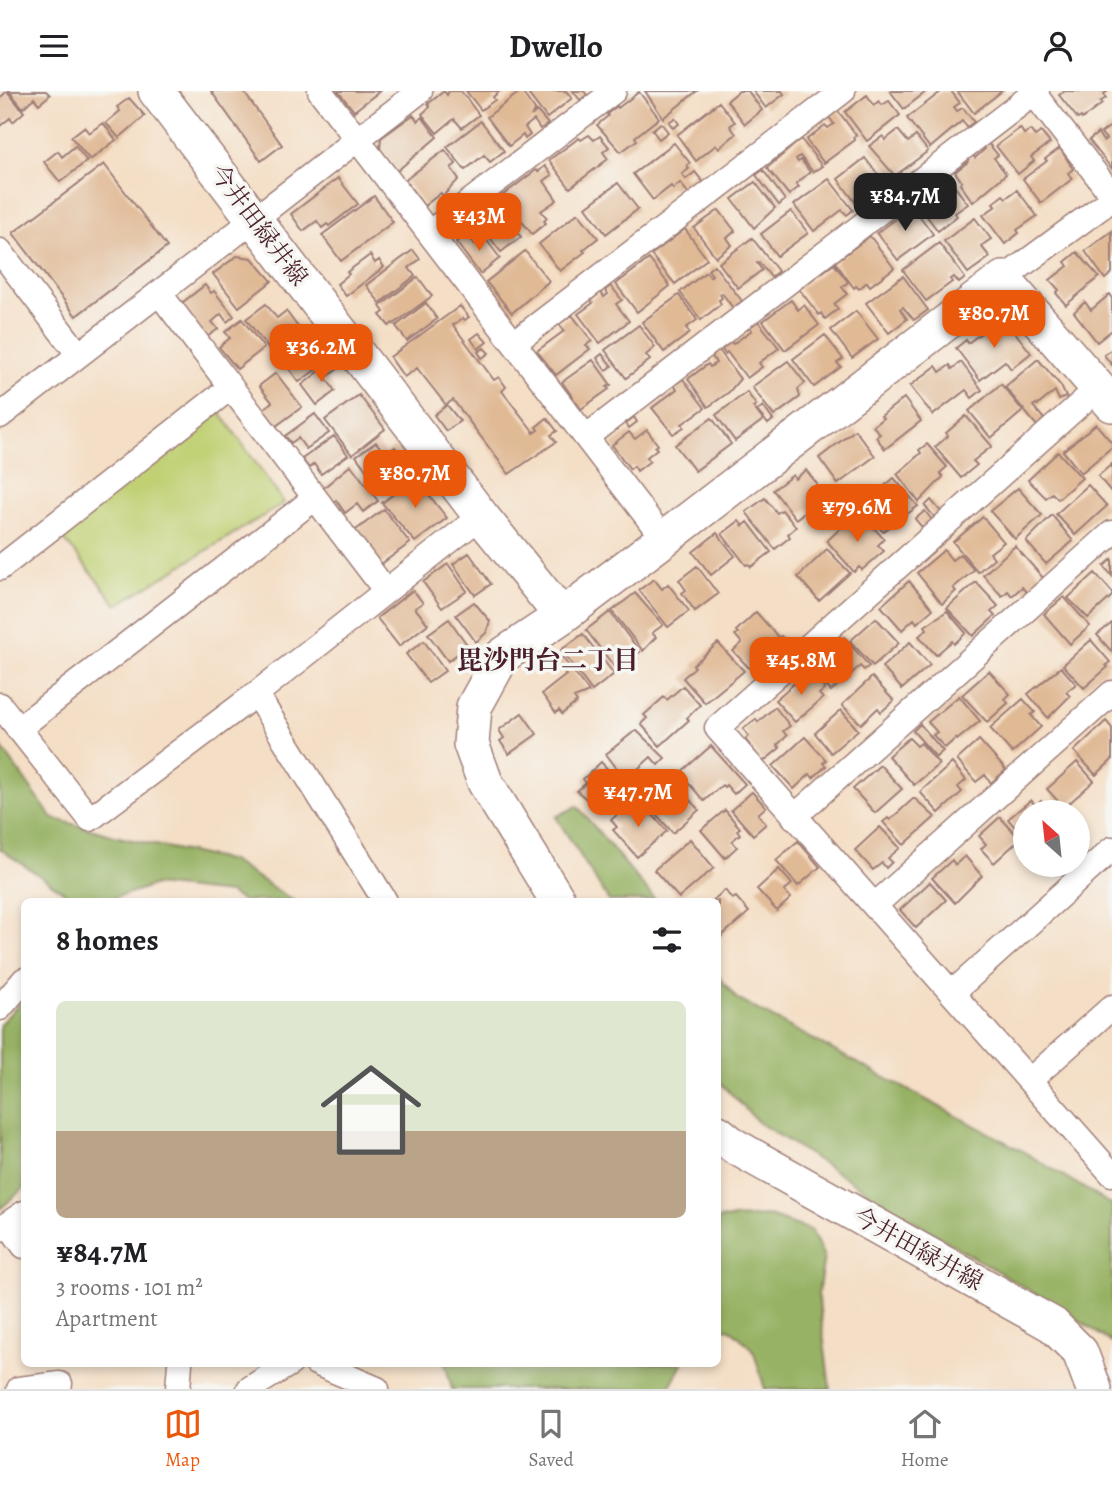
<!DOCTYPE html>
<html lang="en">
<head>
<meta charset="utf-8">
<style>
	:root { --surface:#fff; --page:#f2f2f2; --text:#202124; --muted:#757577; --line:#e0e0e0; --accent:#ea580c }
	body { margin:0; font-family:Alegreya,"Noto Serif JP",serif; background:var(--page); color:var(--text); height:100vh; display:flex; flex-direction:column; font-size:26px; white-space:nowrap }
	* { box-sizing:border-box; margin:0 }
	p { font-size:23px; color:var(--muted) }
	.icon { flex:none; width:38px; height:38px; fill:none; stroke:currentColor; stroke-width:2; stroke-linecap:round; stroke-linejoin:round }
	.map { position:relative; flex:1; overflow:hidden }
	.drawer { position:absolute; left:21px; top:807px; width:700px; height:469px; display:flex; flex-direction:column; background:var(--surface); border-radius:10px; box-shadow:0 4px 10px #0003 }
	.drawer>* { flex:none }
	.needle { width:46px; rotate:333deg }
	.tools { position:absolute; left:1013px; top:709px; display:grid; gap:14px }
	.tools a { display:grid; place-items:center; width:77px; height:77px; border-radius:50%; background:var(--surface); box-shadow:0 4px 10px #0003; font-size:35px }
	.price { position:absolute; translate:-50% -60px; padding:0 16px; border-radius:14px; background:var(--accent); color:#fff; font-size:23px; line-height:46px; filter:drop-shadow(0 2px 4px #0008) }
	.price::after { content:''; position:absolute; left:50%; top:42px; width:21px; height:16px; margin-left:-10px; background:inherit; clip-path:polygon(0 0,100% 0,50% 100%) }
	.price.selected { background:#222; color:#fff }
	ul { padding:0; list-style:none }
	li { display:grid; align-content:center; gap:14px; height:371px; padding:0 35px }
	li span { display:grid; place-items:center; height:217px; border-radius:10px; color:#555 }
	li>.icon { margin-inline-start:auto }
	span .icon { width:126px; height:126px; fill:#fffc; stroke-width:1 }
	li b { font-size:30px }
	h2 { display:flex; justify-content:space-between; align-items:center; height:84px; padding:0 35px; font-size:30px }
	header { display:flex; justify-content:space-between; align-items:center; height:91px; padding:0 35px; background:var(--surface); font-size:32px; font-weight:700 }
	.dock { display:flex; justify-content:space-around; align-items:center; height:98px; border-top:2px solid var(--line); background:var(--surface); font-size:19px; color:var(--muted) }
	.dock a { display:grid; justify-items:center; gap:4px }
	.dock .selected { color:var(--accent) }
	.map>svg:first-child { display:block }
	.green { fill:#c0d073; stroke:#85784f; stroke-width:2 }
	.forest { fill:#98b265; stroke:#716848; stroke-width:2 }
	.building { fill:#e0b995 }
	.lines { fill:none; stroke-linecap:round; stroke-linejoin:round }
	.street-casing { stroke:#9f7e78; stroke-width:27 }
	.secondary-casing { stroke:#9f7e78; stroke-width:38 }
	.street { stroke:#fff; stroke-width:24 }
	.secondary { stroke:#fff; stroke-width:35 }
	.labels { text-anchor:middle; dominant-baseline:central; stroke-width:7; stroke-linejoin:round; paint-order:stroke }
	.street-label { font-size:24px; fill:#4a1f2b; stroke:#f6f6f2 }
	.neighbourhood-label { font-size:26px; font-weight:bold; fill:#4a1f2b; stroke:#f6f6f2 }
</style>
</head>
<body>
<header><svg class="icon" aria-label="menu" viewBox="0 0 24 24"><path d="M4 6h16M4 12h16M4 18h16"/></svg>Dwello<svg class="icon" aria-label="person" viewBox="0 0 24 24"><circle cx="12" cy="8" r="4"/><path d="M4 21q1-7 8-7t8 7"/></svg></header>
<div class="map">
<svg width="1112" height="1298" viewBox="0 0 1112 1298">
	<rect width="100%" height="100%" fill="#f6f6f2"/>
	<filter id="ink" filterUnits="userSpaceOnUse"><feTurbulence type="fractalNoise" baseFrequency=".0143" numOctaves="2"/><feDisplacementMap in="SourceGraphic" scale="14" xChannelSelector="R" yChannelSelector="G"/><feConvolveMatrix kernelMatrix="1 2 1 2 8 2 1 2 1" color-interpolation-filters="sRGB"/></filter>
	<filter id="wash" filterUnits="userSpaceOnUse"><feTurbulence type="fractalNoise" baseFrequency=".00686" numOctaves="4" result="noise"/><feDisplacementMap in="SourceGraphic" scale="28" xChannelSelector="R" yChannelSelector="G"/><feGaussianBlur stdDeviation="1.57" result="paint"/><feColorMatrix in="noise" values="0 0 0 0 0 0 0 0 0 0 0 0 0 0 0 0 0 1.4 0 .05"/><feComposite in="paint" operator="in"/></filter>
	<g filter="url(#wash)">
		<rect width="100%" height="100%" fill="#f4dec5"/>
		<path class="green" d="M220,321l64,91 -167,102 -58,-72z"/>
		<path class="forest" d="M0,654l52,73 66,19 113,24 63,40h-51l-14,-8 -74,-8 -51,16h-31l-9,-9 -64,-43z
			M577,715l79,95h-47l-53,-84z
			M718,885l19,23 282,150 93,56v138l-38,-26 -151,-90 -165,-105 -40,-42z
			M24,908v189l-24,21v-185z
			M769,1125l42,14 13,27 -6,37 12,95h-65l-12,-40 -24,-21 -11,1v-110z
			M445,1272h238l-15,26h-216z"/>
		<g id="blocks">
			<path class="building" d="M7,0l17,21 -11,10 -3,-4 -10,8v-28z
				M9,0h37l4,4 -11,9 -5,-6 -11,10z
				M211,0h32l39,54 -21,16z
				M338,0h42l-26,20z
				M444,0l3,4 2,-4h12l18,24 -17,13 -8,-9 -17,14 -15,-19 8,-7 -2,-3z
				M466,0h34l-7,6 2,3 -14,10z
				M521,0l14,19 -4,6 6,-5 11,13 -8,5 -6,-9 -9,7 5,8 -5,4 -2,-4 -14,11 -22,-29z
				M529,0h37l6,7 -25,20 -18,-23 2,-2z
				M573,0h11l3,4 -7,5z
				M645,0h52l-34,27z
				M739,0h9l14,19 -17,14 -18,-23z
				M753,0h29l2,3 -18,14z
				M890,0h37l-23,18z
				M942,0h9l9,12 -6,4 3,4 6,-3 11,14 -7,5 -5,-6 -32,27 -23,-30z
				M957,0h45l-28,22z
				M1065,0h43l-4,3 2,4 -6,4 2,2 -20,15 -1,-2 -3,2 -19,-24z
				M639,1l20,26 -24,19 2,3 -16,12 -24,-27 11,-9 -1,-2 10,-8 1,2z
				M867,4l7,10 5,-4 3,4 7,-4 11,14 -33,26 -22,-29z
				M129,7l16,18 -26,22 -13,-15 14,-12 -3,-4z
				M719,11l16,20 -5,4 6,8 -17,14 -3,-3 -20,16 -19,-26z
				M838,20l18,24 -3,2 2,3 -31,23 -18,-23 19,-15 3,3 6,-4 -5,-7z
				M413,24l5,6 4,-4 15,20 -40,34 -17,-22 1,-11z
				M675,27l4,6 -6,4 -4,-6z
				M481,30l23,30 -14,11 -6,-7 -19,15 -18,-23z
				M103,32l13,17 -26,20 -19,-23 13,-10 5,6z
				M661,32l7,9 -9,7 -7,-9z
				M1112,34v44l-23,-29 9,-7 5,8 3,-2 -5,-6z
				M1020,37l4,6 6,-4 5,6 6,-4 9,11 -19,14 3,4 -16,13 -22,-28z
				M898,39l10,12 8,-6 12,15 -33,25 -26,-30 14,-10 2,4z
				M589,44l5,5 6,-4 9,11 -6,5 5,7 -38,29 -21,-28 30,-22 2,2z
				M801,48l21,27 -9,6 -13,-16 -4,3 2,3 3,-2 9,12 -14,12 3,3 -10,8 -22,-27z
				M674,52l16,20 -3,2 2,4 -7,5 4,5 9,-7 9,11 -15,11 -9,-11 -7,6 -2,-3 -18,14 -20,-26z
				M988,52l10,12 -4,3 12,16 -33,28 -13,-18 2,-2 -7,-10 13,-10 -1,-2 6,-5 2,3 10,-9 -2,-2z
				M75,55l12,15 -27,21 -16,-20 14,-11 4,6z
				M1060,57l13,21 -5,4 4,6 -31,24 -18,-24 24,-18 -2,-2z
				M445,59l11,14 -5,4 8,11 -16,17 -2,-3 -17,13 -19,-26z
				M865,67l18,23 -2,3 3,4 -17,13 -3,-5 -8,7 -18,-24z
				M104,73l63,83 -91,69 -63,-83z
				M545,75l7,9 -8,6 13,19 -16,11 6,7 -3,3 2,2 -14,11 -30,-38 34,-26 2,2z
				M763,79l22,30 -6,5 -23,-30z
				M338,87l20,26 -29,22 -2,-2 -5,4 -5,-7 -14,10 -12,-17z
				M829,88l24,31 -6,5 -5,-5 -28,21 -20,-26z
				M949,88l19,25 -13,9 2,3 -19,15 -21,-28z
				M755,91l20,26 -21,20 -22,-29z
				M618,92l20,26 -32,25 -20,-27z
				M1017,99l20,26 -20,14 2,3 -14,11 -22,-29 13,-9 -3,-3 10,-8 3,3z
				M374,105l19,26 -52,39 -19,-26z
				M910,112l23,31 -35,26 -21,-27 28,-21 -2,-3z
				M719,119l16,21 -8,7 5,7 -16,12 -22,-29z
				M501,120l20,26 -20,15 -20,-26z
				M791,120l17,22 -31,23 -16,-22z
				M578,122l20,25 -15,12 2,2 -25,19 -21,-27z
				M975,127l16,21 -10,7 9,11 -22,16 -24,-32z
				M685,138l22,30 -32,25 -24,-29z
				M1112,140v42l-7,6 -20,-28z
				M467,143l8,10 9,-7 16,21 -20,16 -24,-32z
				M870,145l24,32 -24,18 -3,-4 -8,7 -3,-3 -2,2 -19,-26z
				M752,147l26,33 -7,6 -12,-15 -2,1 5,7 -24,18 -19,-25z
				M939,152l26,35 -6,5 -5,-6 -4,2 2,3 -26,19 -23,-31z
				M413,159l7,9 -11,9 6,8 -35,27 -14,-18z
				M525,160l24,30 -37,32 -26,-31z
				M1077,161l22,25 -33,28 -10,-12 3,-3 -9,-10 18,-14 -3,-4z
				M370,164l5,8 4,-3 5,7 -38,29 -9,-12 12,-10 -2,-2z
				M237,165l15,2 20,23 -33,26 -26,-33z
				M649,168l21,27 -33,26 -21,-28z
				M834,173l14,18 -6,5 5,7 -13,10 4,5 -13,10 -4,-6 -2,2 -20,-26z
				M714,174l28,36 -9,7 -11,-15 -2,1 2,4 -3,2 2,4 -20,16 -21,-28 26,-20 4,5 2,-2 -4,-5z
				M903,185l25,34 -14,10 -11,-13 -3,2 7,10 -18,14 -23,-30z
				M418,186l14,19 -38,28 -1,-1 -4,3 -9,-11 4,-3 -4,-6z
				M205,194l6,8 3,-2 20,25 -7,6 -6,-8 -9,8 6,7 -14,10 -26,-33z
				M611,195l11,14 -6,4 13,17 -29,22 -22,-29 15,-11 -2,-3 10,-8 3,5 4,-3 -3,-4z
				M1110,203l2,3v33l-15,12 -23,-30 11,-10 6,8z
				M679,204l18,25 -11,8 4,5 -26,19 -22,-30z
				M791,209l7,10 6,-5 15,20 -34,25 -22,-29z
				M426,212l11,16 -30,22 -11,-15z
				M266,213l11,14 9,-7 17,23 -29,22 -28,-37z
				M460,215l9,11 -4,3 -2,-2 -10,7 41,55 5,-3 7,10 -4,4 31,40 1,2 4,-3 -2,-3 11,-9 10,13 -6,4 5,7 -47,32 -56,-74 -7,5 -29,-37 -13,9 -14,-20z
				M856,220l22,28 -26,19 -21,-28z
				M572,224l20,26 -6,4 4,4 -34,26 -19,-24 27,-20 -5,-7z
				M242,228l22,29 -27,21 -18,-22 11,-9 -5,-6z
				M758,230l21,27 -20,15 3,4 -15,11 -20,-26 -2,2 -3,-5 9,-7 2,2 19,-14 -2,-3z
				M997,230l13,5 21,27 -20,16 -6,-8 -25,19 -24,-32 10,-8 2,3z
				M639,234l16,22 -9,8 4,5 -24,18 -21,-28z
				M479,242l8,9 -9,7 -7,-10z
				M825,244l18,24 -6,4 4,4 -27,20 -21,-28z
				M316,246l6,7 -14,11 10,13 -19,14 -15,-20z
				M484,257l5,5 -7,5 -4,-6z
				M1112,258v16l-8,-10z
				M719,259l21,29 -11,13 -21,15 -20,-28 20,-15 2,3 6,-4 -4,-7z
				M602,263l10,12 -6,5 -9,-13z
				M1038,268l23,27 5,11 -7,3 -4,-9 -17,14 -2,-1 -3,2 11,13 -7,7 -32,-39z
				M334,269l5,8 -13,10 9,13 -18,14 -15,-20z
				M593,269l18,25 -4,2 2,2 -28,20 -19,-27z
				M788,270l17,22 -7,6 2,8 -26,19 -22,-29z
				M961,271l21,28 -10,8 -6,-8 -33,25 -23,-29 26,-20 4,6 10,-7 2,4z
				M276,282l26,34 -26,19 -13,-17 9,-7 -13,-16z
				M683,288l22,29 -23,16 2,3 -11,7 -21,-26 25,-19 -3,-4z
				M1001,293l22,27 -32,27 -22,-27z
				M747,301l9,13 -3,2 10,13 -28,21 -19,-26z
				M359,304l26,34 -33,26 -27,-35z
				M904,307l17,23 -36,28 -9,-12 4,-3 -7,-8 10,-8 -2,-2z
				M447,314l13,16 -14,10 -12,-16z
				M763,315l10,14 -5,4 -11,-13z
				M315,323l14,19 -23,16 -8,-11 -7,5 -6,-7z
				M966,325l26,30 -19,15 4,4 -16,13 -26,-31 13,-11 -2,-3z
				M634,326l3,5 -8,6 -3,-5z
				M712,327l19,26 -36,27 -20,-26z
				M1096,333l16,19v4l-31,26 -18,-22z
				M647,339l11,15 -3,2 2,2 -10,8 3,4 -13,10 -3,-5 -4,3 -18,-24 17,-13 6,7z
				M855,339l20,26 -37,28 -19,-26z
				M334,345l14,19 -27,19 -7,-10 -5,4 -7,-9z
				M376,351l9,12 10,-7 8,12 -6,5 9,12 -23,17 -27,-37z
				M927,353l20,23 -7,6 3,4 -24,25 -22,-28 24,-21 -2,-3z
				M1058,361l24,26 -24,21 -6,-6 -6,5 -18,-18z
				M1112,373v29l-14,-17z
				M351,374l27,36 -15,11 -6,-8 -12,9 -9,-13 -3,3 -11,-14z
				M806,379l11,14 -2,2 8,11 -2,2 3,5 -12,9 -3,-5 -13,11 -23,-29 20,-15 2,4z
				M415,386l32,41 -32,24 -33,-39z
				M894,387l24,28 -35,26 -22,-26z
				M1088,394l19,21 -32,29 -19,-21z
				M1018,397l24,27 -27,24 -25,-28z
				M765,407l12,15 5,-3 14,17 -8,7 2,3 -15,12 -29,-37z
				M931,409l12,14 -7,5 -11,-13z
				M384,418l26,34 -33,24 -25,-34z
				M925,420l10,13 -9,8 -11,-13z
				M1052,424l21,26 -27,23 -20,-23z
				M864,426l20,22 -6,6 6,6 -22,19 -3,-3 -5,5 -27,-31 23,-22 5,6z
				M983,426l21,25 -14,11 4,5 -16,14 -25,-30z
				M739,430l4,5 5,-4 23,30 -20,15 -2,-3 -3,1 -24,-31z
				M717,442l18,23 -24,19 -18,-23z
				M1015,455l29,33 -17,14 -5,-6 -10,9 -4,-5 -6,5 -19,-21z
				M827,458l23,24 -31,28 -21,-24z
				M944,459l8,10 8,-6 14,16 -21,18 3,3 -14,13 -25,-31z
				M469,462l22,31 -16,11 -22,-31z
				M1112,468v17l-8,-10z
				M448,473l19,27 -25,17 -19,-26z
				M697,475l21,28 -23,17 -13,-18 4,-3 -7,-10z
				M1095,482l17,19v4l-24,22 -20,-20z
				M654,488l8,10 6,-5 21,27 -21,16 -29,-37z
				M909,490l24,28 -16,14 -3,-4 -12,11 -21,-24z
				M976,491l22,24 -7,6 4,4 -22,20 -26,-28z
				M413,499l10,13 -8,5 13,16 -29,22 -22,-28z
				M635,502l28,32 -11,8 4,4 -13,14 -31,-40z
				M1064,506l26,29 -20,18 -26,-30z
				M474,511l16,19 -4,12 -10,9 -20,-27z
				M947,520l19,22 -12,11 -2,-3 -16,14 -17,-19 8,-7 -2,-3z
				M610,521l30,40 -4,3 2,3 -11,9 -2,-3 -8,6 -31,-40z
				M756,521l23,26 2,-2 11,12 -12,11 -11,-12 -2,2 2,2 -19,18 -17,-18 9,-8 -7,-8 3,-2 -2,-2z
				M876,527l23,25 -26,23 -23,-25z
				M449,528l19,27 -20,15 -20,-27z
				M1112,532v29l-15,-17z
				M583,543l31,40 -22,17 -31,-41z
				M844,546l25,29 -5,4 -4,-4 -29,25 -18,-19 29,-26 -4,-4z
				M1091,549l19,22 -4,3 2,2 -24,21 -21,-23z
				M424,550l21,30 -17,12 -22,-29z
				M910,551l20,23 -28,24 -20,-22z
				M718,552l26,28 -39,32 -22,-25 12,-11 -2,-2z
				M562,566l27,35 -15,6 3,4 -15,12 -3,-4 -3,3 -14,-19 24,-19 -10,-13z
				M1061,576l15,17 -10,8 4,4 -22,22 -20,-24z
				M989,580l21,23 -5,5 3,4 -21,19 -25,-27z
				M812,583l13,15 -6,5 4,4 -28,24 -20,-22 29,-25 3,4z
				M872,586l22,24 -13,11 -3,-4 -17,16 -19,-19z
				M683,595l17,19 -13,13 2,2 -29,26 -19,-22 6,-6 -3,-3 20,-18 3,3z
				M959,605l21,25 -23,19 -1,-2 -11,10 -12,-13 4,-3 -9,-10z
				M1023,608l12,13 -4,3 10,12 -29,26 -22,-25z
				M775,616l15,19 -7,5 4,5 -10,9 3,3 -17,14 -18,-23 4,-3 -6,-7 13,-10 2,3z
				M841,619l17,20 -27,23 -16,-20z
				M522,622l15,21 -28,20 -9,-13 4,-3 -5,-8z
				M1106,630l6,7v32l-16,15 -22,-24z
				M920,633l23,27 -7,6 -23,-26z
				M636,639l29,28 -7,7 -7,-8 -22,20 -5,-3 -2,1 -16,-21z
				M805,646l21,23 -3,3 3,3 -13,12 -3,-4 -16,15 -21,-23z
				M909,647l8,8 4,-3 18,21 -25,21 -26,-29z
				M979,649l27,30 -15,13 -6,-8 -9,7 -19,-22z
				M711,655l34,38 -11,10 -8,-9 -2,2 -2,-2 -18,16 -24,-28z
				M601,671l21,23 -7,7 3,3 -18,16 -23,-20 9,-8 -3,-4z
				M1077,671l17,19 -30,27 -17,-19z
				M952,672l14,17 -8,7 4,5 -23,21 -19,-21z
				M880,674l22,24 -27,24 -22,-24z
				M672,690l27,29 -26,23 -26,-29z
				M752,701l14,15 -8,7 8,10 -13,11 -22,-25z
				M914,707l21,19 -31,28 -21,-23 5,-4 2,2z
				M1031,709l5,6 5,-5 9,11h-24v28l-18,-21z
				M643,713l24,27 -30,26 -24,-27 4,-3 -6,-7 15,-13 6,7z
				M725,719l15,18 -3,2 3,4 -8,7 5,6 -12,11 -24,-28z
				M1000,726l20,22 -26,24 -13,-14 5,-5 -7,-8z
				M880,736l20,21 -12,10 4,4 -6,6 -4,-5 -9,7 -18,-20z
				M690,748l24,29 -35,30 -25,-28z
				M798,750l22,26 -22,19 -22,-26z
				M965,765l17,20 -27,27 -23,-25 20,-18 3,5z
				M779,778l13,15 -8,7 7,7 -14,13 -20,-22z
				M930,791l16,18 -30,28 -16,-18z
				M725,799l7,9 4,-2 13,15 -31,27v-38h-6z"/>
		</g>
	</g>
	<g filter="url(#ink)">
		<use href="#blocks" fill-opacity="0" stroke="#9f7e78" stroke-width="2"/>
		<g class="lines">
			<defs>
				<path id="street" d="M320,0l344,448
					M1032,0l80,104
					M429,142l185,-142
					M0,160l79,104
					M1003,188l109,-80
					M160,203l226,297
					M514,252l329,-252
					M1098,297l-381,340 395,446
					M0,325l420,-325
					M586,346l451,-346
					M0,477l231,-181
					M256,603l129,207
					M0,614l90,114 166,-125 225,-178
					M18,638l297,-231
					M794,726l318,-284
					M875,814l237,-212
					M952,902l160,-144
					M0,917l24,-28
					M1030,989l82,-73
					M8,1133l16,22
					M0,1138l24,-16
					M316,1272l61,26
					M19,1298l41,-5
					M178,1298l2,-26
					M249,1298l42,-26"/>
				<path id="secondary" d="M156,0l325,425 81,100
					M558,810l-73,-119 -14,-38 3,-37 28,-51 60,-40 102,-77 339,-260 109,125
					M718,1042l16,13 319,179 27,27 14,37"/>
			</defs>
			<use href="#street" class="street-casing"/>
			<use href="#secondary" class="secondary-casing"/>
			<use href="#street" class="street"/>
			<use href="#secondary" class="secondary"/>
		</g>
	</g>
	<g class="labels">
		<g class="street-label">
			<text transform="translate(259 134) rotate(53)">今井田緑井線</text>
			<text transform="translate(918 1158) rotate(29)">今井田緑井線</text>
		</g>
		<g class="neighbourhood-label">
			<text x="548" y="569">毘沙門台二丁目</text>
		</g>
	</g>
</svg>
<div class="tools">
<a><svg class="needle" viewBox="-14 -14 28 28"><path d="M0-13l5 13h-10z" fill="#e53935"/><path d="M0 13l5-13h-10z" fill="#757577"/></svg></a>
</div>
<b class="price selected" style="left:905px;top:142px">¥84.7M</b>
<b class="price" style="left:479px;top:162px">¥43M</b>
<b class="price" style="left:994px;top:259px">¥80.7M</b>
<b class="price" style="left:321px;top:293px">¥36.2M</b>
<b class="price" style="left:415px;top:419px">¥80.7M</b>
<b class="price" style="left:857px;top:453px">¥79.6M</b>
<b class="price" style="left:801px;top:606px">¥45.8M</b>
<b class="price" style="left:638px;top:738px">¥47.7M</b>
<section class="drawer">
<h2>8 homes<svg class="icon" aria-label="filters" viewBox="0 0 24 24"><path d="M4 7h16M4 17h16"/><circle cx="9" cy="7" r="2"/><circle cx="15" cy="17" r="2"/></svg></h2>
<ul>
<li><span style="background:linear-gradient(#dfe7d0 60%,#b9a48a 0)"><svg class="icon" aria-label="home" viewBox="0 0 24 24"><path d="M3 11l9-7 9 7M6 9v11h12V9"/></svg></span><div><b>¥84.7M</b><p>3 rooms · 101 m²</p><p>Apartment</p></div></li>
</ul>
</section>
</div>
<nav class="dock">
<a class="selected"><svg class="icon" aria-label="map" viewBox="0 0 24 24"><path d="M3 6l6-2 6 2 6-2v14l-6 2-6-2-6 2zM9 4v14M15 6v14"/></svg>Map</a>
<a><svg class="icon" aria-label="saved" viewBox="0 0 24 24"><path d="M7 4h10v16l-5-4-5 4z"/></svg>Saved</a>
<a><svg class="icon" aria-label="home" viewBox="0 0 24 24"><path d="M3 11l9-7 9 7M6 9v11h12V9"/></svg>Home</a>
</nav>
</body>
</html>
